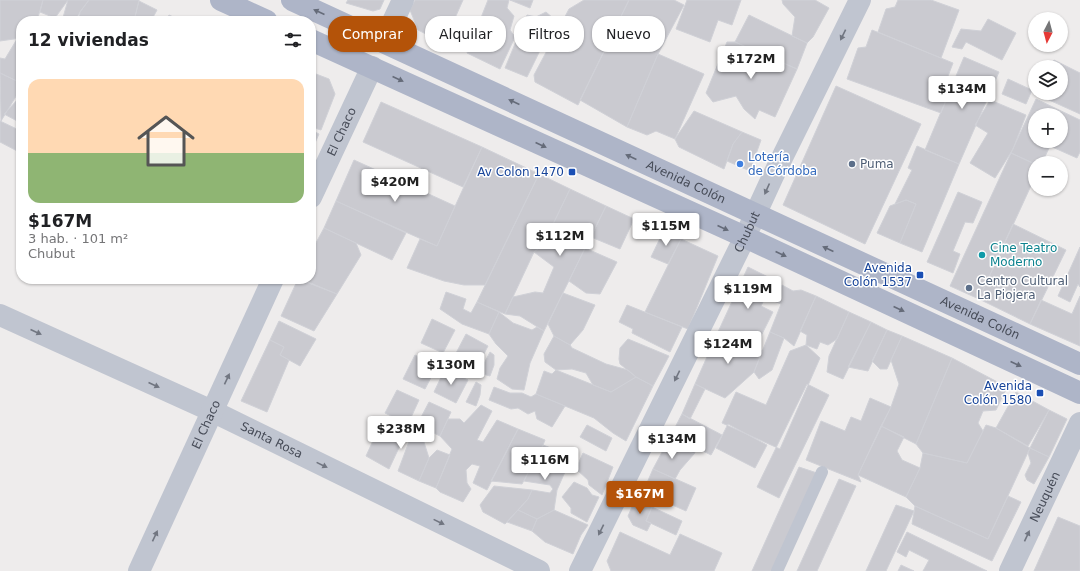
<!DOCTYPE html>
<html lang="es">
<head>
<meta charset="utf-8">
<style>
	:root { --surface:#fff; --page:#f2f2f2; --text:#202124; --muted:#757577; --line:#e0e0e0; --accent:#b45309 }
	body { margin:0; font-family:"DejaVu Sans",sans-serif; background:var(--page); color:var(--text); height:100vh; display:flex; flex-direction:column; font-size:15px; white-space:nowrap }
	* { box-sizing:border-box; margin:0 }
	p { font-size:13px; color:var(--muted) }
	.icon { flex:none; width:22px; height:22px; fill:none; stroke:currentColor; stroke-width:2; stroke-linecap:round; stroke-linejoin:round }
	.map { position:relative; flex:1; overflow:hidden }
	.panel { position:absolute; left:16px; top:16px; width:300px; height:268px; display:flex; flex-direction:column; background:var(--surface); border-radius:16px; box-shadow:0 1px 3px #0004 }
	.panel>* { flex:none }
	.guide { position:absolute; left:328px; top:16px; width:380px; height:36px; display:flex; gap:8px }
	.needle { width:26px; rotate:186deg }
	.controls { position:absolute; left:1028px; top:12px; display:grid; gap:8px }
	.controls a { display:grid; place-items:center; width:40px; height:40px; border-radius:50%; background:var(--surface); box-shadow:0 1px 3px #0004; font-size:20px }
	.price { position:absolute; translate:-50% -34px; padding:0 9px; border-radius:4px; background:#fff; color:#222; font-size:13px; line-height:26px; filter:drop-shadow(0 1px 2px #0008) }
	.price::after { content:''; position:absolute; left:50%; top:24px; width:12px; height:9px; margin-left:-6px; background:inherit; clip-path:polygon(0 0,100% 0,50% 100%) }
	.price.current { background:var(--accent); color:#fff }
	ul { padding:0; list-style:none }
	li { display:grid; align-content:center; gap:8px; height:212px; padding:0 12px }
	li+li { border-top:1px solid var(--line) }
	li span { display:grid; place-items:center; height:124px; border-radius:12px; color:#555 }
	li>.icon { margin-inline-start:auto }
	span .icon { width:72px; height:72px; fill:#fffc; stroke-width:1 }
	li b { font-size:17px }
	h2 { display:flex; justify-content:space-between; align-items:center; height:48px; padding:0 12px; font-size:17px }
	.tag { padding:0 14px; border-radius:16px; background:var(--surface); box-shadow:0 1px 3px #0004; font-size:14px; line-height:36px }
	.tag.current { background:var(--accent); color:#fff }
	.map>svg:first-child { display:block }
	.building { fill:#cacad0; stroke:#d0d1d7; fill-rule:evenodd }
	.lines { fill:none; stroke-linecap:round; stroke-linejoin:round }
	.service { stroke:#c0c5d0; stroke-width:12 }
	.minor { stroke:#c0c5d0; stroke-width:22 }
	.primary { stroke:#aeb5c8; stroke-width:22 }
	.oneway { fill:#656b79 }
	.oneway2 { fill:#717681 }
	.shop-dot { fill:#3f7fe0; stroke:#fff; stroke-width:1.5 }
	.service-dot { fill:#5c6f8a; stroke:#fff; stroke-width:1.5 }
	.transit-dot { fill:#1a4fb4; stroke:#fff; stroke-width:1.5 }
	.culture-dot { fill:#0f9aa8; stroke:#fff; stroke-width:1.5 }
	.labels { text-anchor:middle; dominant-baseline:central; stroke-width:3; stroke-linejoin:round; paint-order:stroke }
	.street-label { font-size:12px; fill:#464b57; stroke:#fff }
	.shop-label { font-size:12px; fill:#366cbe; stroke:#fff; text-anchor:start }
	.service-label { font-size:12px; fill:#4e5e75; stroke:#fff; text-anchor:start }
	.transit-label { font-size:12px; fill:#164399; stroke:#fff; text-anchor:end }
	.culture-label { font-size:12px; fill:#0d838f; stroke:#fff; text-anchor:start }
</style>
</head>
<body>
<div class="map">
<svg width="1080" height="571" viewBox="0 0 1080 571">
	<rect width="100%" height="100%" fill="#eeecec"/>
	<path class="building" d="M0,0h43l-6,21h-16v17l-21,3z
		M43,0h25l-13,18 -15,-6z
		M68,0h21l-9,12 -5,9h-13z
		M89,0h50l-5,21h-55l1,-9z
		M348,0h36l-4,9 -7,2 -27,-8z
		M415,0h48l-19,43 -26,-13 -8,-20z
		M488,0h21l-2,8 7,8 -4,14 5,7 -15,32 -33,-16z
		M510,0h23l-3,8z
		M584,0h45l-51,105 -43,-23 -1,-7 35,-66z
		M629,0h45l10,5 -26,49 -31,73 -47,-27z
		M687,0h54l-9,25 -14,-5 -8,22 -34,-13z
		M782,0h33l14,8 -16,29 -6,6 -15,-7 3,-19 -12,-13z
		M898,0h33l28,10 -18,48 -63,-26 8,-23 9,-2z
		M139,1l18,9 -6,11h-17z
		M546,12l8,7 -2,7 -25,51 -22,-9 22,-53 9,2z
		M169,15l13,6h-16z
		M749,15l58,28 -10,26 -62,-27z
		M988,19l28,14 -14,27 -36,-18 -4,7 -10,-2 9,-18 20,2z
		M872,30l81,33 -8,21 3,12 -7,17 -94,-34 11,-31 8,-1z
		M21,38v45l-21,-10v-15l5,1 12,-20z
		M727,42h8l62,27 -22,48 -16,-7 -4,9 -11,-10 -8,-13 -23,6 -7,-9z
		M658,54l46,20 -29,65 -19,-8 -9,4 -20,-8z
		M964,57l35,15 -40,92 -34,-14z
		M1054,60l26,13v41l-42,-19 1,-2h22v-26h-10z
		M0,73l21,10v5l-20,33z
		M316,74l13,5 6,15 -14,36 -10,-3v-44z
		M1008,79l24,11 -6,14 -24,-10z
		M836,86l85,38 -56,120 -82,-39z
		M21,96v27l-17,-9z
		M1036,99l44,21v32l-3,6 -27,-12 -8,17 -7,1 -24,-11zM1035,115h26v26h-26z
		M381,102l101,45 -19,40 -100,-45z
		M989,102h6l31,13 -13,34 -18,29 -25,-15 18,-30 -13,-8z
		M694,111l48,21 -9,12 -9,25 -45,-22 -4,-8z
		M0,121l21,10v22l-21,-11z
		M311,130l8,4 -8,18z
		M742,132l19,8 -11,31 -23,-10 6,-17z
		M917,146l42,18 -37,88 -22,-9 16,-39 -10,-4 -11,4 17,-34 -4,-2z
		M482,147l57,27 -54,111h-21l-20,-4 -37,-13 13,-29 17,7z
		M1011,153l24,11v13l-56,122 -29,-13z
		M354,160l101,46 -18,40 -101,-45z
		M539,174l31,15 -27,56 -9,7 -29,62 -28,-12z
		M570,189l36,17 -62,125 -24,-15 -15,-2 8,-17 22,-5 8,1 11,-26 -20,-15 9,-7z
		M958,192l24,10 -9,21 -8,-1 -12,29 7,3 -7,19 -26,-11z
		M906,200l10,4 -16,39 -23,-10 13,-27z
		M336,201l70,32 -14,27 -68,-32z
		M606,206l28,13 -14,30 -29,-12z
		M1013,224l53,26 -36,74 -51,-25z
		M324,228l32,15 5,12 -24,39 -36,-15h10v-27z
		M664,230l17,9 -13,25 -17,-7z
		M681,239l37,17 -30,73 -43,-17z
		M1080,247v40l-2,-3 -8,18 -12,-6z
		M585,248l32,14 -17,32 -14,-1 -17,-12z
		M748,267l26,13 -13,26 12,6 -18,36 -37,-16z
		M298,279l39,15 -23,37 -33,-15z
		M782,285l11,6 8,-1 15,6 -22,50 -10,-8 -14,-6 11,-28 -7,-3z
		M446,292l20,7 -3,10 8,4 6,-11 22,10 -10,22 -27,-10 -22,-15z
		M563,293l32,12 -12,25 -13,15 -16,-9 -6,-12z
		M816,296l33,16 -12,27 -9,6 -8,-3 -3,7 -11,-4 1,-10 -7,-4z
		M1080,296v50l-50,-22 11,-24 31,14z
		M627,305l55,22 -12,25 -38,-19 1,-4 -14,-7z
		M499,312l14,11 19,7 5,-3 7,4 -14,32 -6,27 -12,-1 -15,-10 3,-11 8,-12 -12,-12 -7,-10z
		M849,312l22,10 -28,57 -16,-7 2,-16z
		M432,319l23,11 -12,23 -22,-10z
		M279,321l37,18 -16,27 -20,-11 4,-8 -14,-7z
		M871,322l16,8 -19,41 -20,-4z
		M887,330l15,6 -15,33h-7l-8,-8z
		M718,332l44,19 -8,21 -29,26 -30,-14z
		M770,332l14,6 -12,32 -13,9 -5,-7z
		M466,334l22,12 -12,23 -22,-12z
		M554,336l16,9 2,3 34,16 22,6 8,7 -25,15 -18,-7 -7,-12 -14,-4 -16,1 -11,-8 -1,-8z
		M902,336l50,22 -36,86 -35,-18 10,-19 8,-23 -8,-24z
		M628,339l41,17 -16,30 -17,-9 -16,-13 -1,-5 1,-11z
		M270,340l14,7 -4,8 9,5 -22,52 -26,-11z
		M806,345l14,13 -40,91 -58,-26 14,-31 30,13 24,-54z
		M490,352l4,3v10l-4,11 -11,-3z
		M415,355l22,11 -12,23 -22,-10z
		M952,358l55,29 -11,23 -13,1 -5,12 5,8 -16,32 -44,-10 -7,-9z
		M445,369l23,11 -12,23 -22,-11z
		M556,370l55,22 25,-15 17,9 -27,55 -13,-8 -19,-15 -58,-24 8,-23 8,3z
		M476,382l5,3 -1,10 -4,11 -10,-4z
		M695,384l10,5 -15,30 -8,-5z
		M807,384l22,11 -50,103 -22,-11z
		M494,387l16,6h12l9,4 5,-3 29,12 -13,21 -15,-8 -2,-8 -7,3 -10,-6 -7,1 -22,-9z
		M397,390l22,10 -11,24 -23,-11z
		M1016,392l33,18 -21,36 -32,-18z
		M870,398l21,9 -33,68 3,7 -55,-22 15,-39 24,10 6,-14 10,4z
		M429,402l22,10 -11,24 -23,-11z
		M481,405l11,6 -15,29 6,2 14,-22 21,9 -31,61 -14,-7 7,-17 -8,-2 -6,6 1,13 4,6 -8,13 -23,-10 -4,-4 16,-39 -12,-13 8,-17h12l4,4z
		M1049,410l18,9 -18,38 -19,-9z
		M682,414l40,21 -11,20 -14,-7 -3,6 -26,-13z
		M408,424l17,5 -2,10 6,19 -10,23 -21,-10 12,-32 -6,-2 -15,32 -23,-13 11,-24h17z
		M728,424l39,21 -12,23 -39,-20z
		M587,425l25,13 -6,13 -26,-14z
		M986,425l10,3 34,20 -42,91 -73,-33 -9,-9 14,-29 3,-15 44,10z
		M881,426l23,11 -7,14 5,9 18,8 -14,29 -48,-22z
		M518,429l27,11 -2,5 -21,39 -31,-3z
		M668,441l26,13 -14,16 -5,9 -22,-10z
		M543,445l29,11 -15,34 -3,20 -17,9 -19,-9 10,-11 4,-9 18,3 3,-4 -3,-4 -26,-4z
		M1030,448l19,9 -15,27 -7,-4 -2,-5 6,-12 -3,-10z
		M437,450l13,5 -14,33 -17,-7 10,-23z
		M583,453l30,14 -11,28 -13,-10 -1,-5 -12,-11z
		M799,467l18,6 -45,98h-20z
		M653,469l43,19 -10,23 -43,-19z
		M839,479l17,7 -39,85h-20z
		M574,482l13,6 5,7 7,2 -12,25 -16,-9v-5l-9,-11z
		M494,486l38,4 -4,9 -23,25 -22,-12 -3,-7z
		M1008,496l13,6 -29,59 -80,-37 3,-18 73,33z
		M635,500l17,7 -6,14 5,2 -4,8 -14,-6 -5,-9z
		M896,505l18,6 -28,60h-20z
		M652,507l30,14 -6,14 -30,-14z
		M518,510l19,9 -5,12 -25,-9z
		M554,510l34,15 -7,10 -8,19 -28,-12 -13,-11 5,-12z
		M1058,517l22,9v45h-46z
		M620,532l50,23 10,-21 42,19 -8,18h-103l-4,-10z
		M907,532l80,39h-64l6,-11 -20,-10 -3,7 -9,-5z
		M901,565l13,6h-16z"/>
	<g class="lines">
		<path class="service" d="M777,571l45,-99"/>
		<g class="minor">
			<path d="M384,41l19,-41"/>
			<path id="s1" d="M311,197l61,-130"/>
			<path id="s2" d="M0,315l212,96 327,160"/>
			<path id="s3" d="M139,571l134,-292"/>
			<path id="s4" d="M580,571l165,-334 28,-61 87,-176"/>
			<path id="s5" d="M1010,571l70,-148"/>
		</g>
		<g class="primary">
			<path d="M221,0l46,21"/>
			<path id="s6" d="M292,0l788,364"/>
			<path d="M311,40l434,197 335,156"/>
		</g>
	</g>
	<defs><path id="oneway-solid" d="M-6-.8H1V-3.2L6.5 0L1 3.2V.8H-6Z"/></defs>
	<g class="oneway">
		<use href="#oneway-solid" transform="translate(319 12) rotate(-156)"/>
		<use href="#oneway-solid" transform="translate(398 79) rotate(25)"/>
		<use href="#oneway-solid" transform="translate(514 102) rotate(-155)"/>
		<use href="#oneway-solid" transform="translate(541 145) rotate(25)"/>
		<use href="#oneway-solid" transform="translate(631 157) rotate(-155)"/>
		<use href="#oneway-solid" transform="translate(723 228) rotate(24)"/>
		<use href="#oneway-solid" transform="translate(828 249) rotate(-155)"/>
		<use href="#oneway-solid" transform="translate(781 254) rotate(25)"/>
		<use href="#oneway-solid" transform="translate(899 309) rotate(25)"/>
		<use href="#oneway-solid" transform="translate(1016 364) rotate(25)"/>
	</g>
	<g class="oneway2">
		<use href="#oneway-solid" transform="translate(843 35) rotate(116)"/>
		<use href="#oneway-solid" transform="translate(767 189) rotate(114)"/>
		<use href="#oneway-solid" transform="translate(36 332) rotate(24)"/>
		<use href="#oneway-solid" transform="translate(677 376) rotate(116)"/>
		<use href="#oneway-solid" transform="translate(227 379) rotate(-65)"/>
		<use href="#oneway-solid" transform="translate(154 385) rotate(24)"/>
		<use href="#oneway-solid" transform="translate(322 465) rotate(26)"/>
		<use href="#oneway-solid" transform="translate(439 522) rotate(26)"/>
		<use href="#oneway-solid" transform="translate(601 530) rotate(116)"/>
		<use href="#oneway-solid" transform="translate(155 536) rotate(-65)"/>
		<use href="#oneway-solid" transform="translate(1027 536) rotate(-65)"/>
	</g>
	<circle class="shop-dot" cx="740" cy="164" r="4"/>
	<g class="service-dot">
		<circle cx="852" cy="164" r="4"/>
		<circle cx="969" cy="288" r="4"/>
	</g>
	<g class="transit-dot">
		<rect x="568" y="168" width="8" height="8" rx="2"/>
		<rect x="916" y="271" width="8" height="8" rx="2"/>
		<rect x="1036" y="389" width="8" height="8" rx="2"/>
	</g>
	<circle class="culture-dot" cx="982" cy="255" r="4"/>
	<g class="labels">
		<g class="street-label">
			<text stroke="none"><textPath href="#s1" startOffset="72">El Chaco</textPath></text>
			<text stroke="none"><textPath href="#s6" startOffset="434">Avenida Colón</textPath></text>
			<text stroke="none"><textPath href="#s4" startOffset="378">Chubut</textPath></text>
			<text stroke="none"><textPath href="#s6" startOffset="758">Avenida Colón</textPath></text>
			<text stroke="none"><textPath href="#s3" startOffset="161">El Chaco</textPath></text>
			<text stroke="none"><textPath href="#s2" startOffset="299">Santa Rosa</textPath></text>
			<text stroke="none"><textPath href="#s5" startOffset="82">Neuquén</textPath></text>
		</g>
		<g class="shop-label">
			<text x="748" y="157">Lotería<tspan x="748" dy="14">de Córdoba</tspan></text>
		</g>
		<g class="service-label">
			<text x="860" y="164">Puma</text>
			<text x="977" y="281">Centro Cultural<tspan x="977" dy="14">La Piojera</tspan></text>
		</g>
		<g class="transit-label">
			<text x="564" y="172">Av Colon 1470</text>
			<text x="912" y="268">Avenida<tspan x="912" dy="14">Colón 1537</tspan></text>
			<text x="1032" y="386">Avenida<tspan x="1032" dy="14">Colón 1580</tspan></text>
		</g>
		<g class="culture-label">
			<text x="990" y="248">Cine Teatro<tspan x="990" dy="14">Moderno</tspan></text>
		</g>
	</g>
</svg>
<div class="controls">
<a><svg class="needle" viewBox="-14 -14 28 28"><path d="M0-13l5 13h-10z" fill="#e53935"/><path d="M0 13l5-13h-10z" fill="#757577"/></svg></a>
<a><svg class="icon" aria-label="layers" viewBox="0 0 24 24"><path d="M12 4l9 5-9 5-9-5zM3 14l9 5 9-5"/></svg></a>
<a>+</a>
<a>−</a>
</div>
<b class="price" style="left:751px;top:80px">$172M</b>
<b class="price" style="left:962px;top:110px">$134M</b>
<b class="price" style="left:395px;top:203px">$420M</b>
<b class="price" style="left:666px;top:247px">$115M</b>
<b class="price" style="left:560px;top:257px">$112M</b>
<b class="price" style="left:748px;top:310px">$119M</b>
<b class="price" style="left:728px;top:365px">$124M</b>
<b class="price" style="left:451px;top:386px">$130M</b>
<b class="price" style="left:401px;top:450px">$238M</b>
<b class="price" style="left:672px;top:460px">$134M</b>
<b class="price" style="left:545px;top:481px">$116M</b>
<b class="price current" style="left:640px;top:515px">$167M</b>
<div class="guide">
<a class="tag current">Comprar</a>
<a class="tag">Alquilar</a>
<a class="tag">Filtros</a>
<a class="tag">Nuevo</a>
</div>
<section class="panel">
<h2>12 viviendas<svg class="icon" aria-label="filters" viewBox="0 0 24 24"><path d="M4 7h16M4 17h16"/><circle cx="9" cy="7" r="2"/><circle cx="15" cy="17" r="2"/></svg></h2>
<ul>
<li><span style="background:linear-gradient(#ffd9b3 60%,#8fb573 0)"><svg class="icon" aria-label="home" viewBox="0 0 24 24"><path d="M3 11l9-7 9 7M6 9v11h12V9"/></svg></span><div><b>$167M</b><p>3 hab. · 101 m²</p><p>Chubut</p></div></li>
</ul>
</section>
</div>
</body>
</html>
